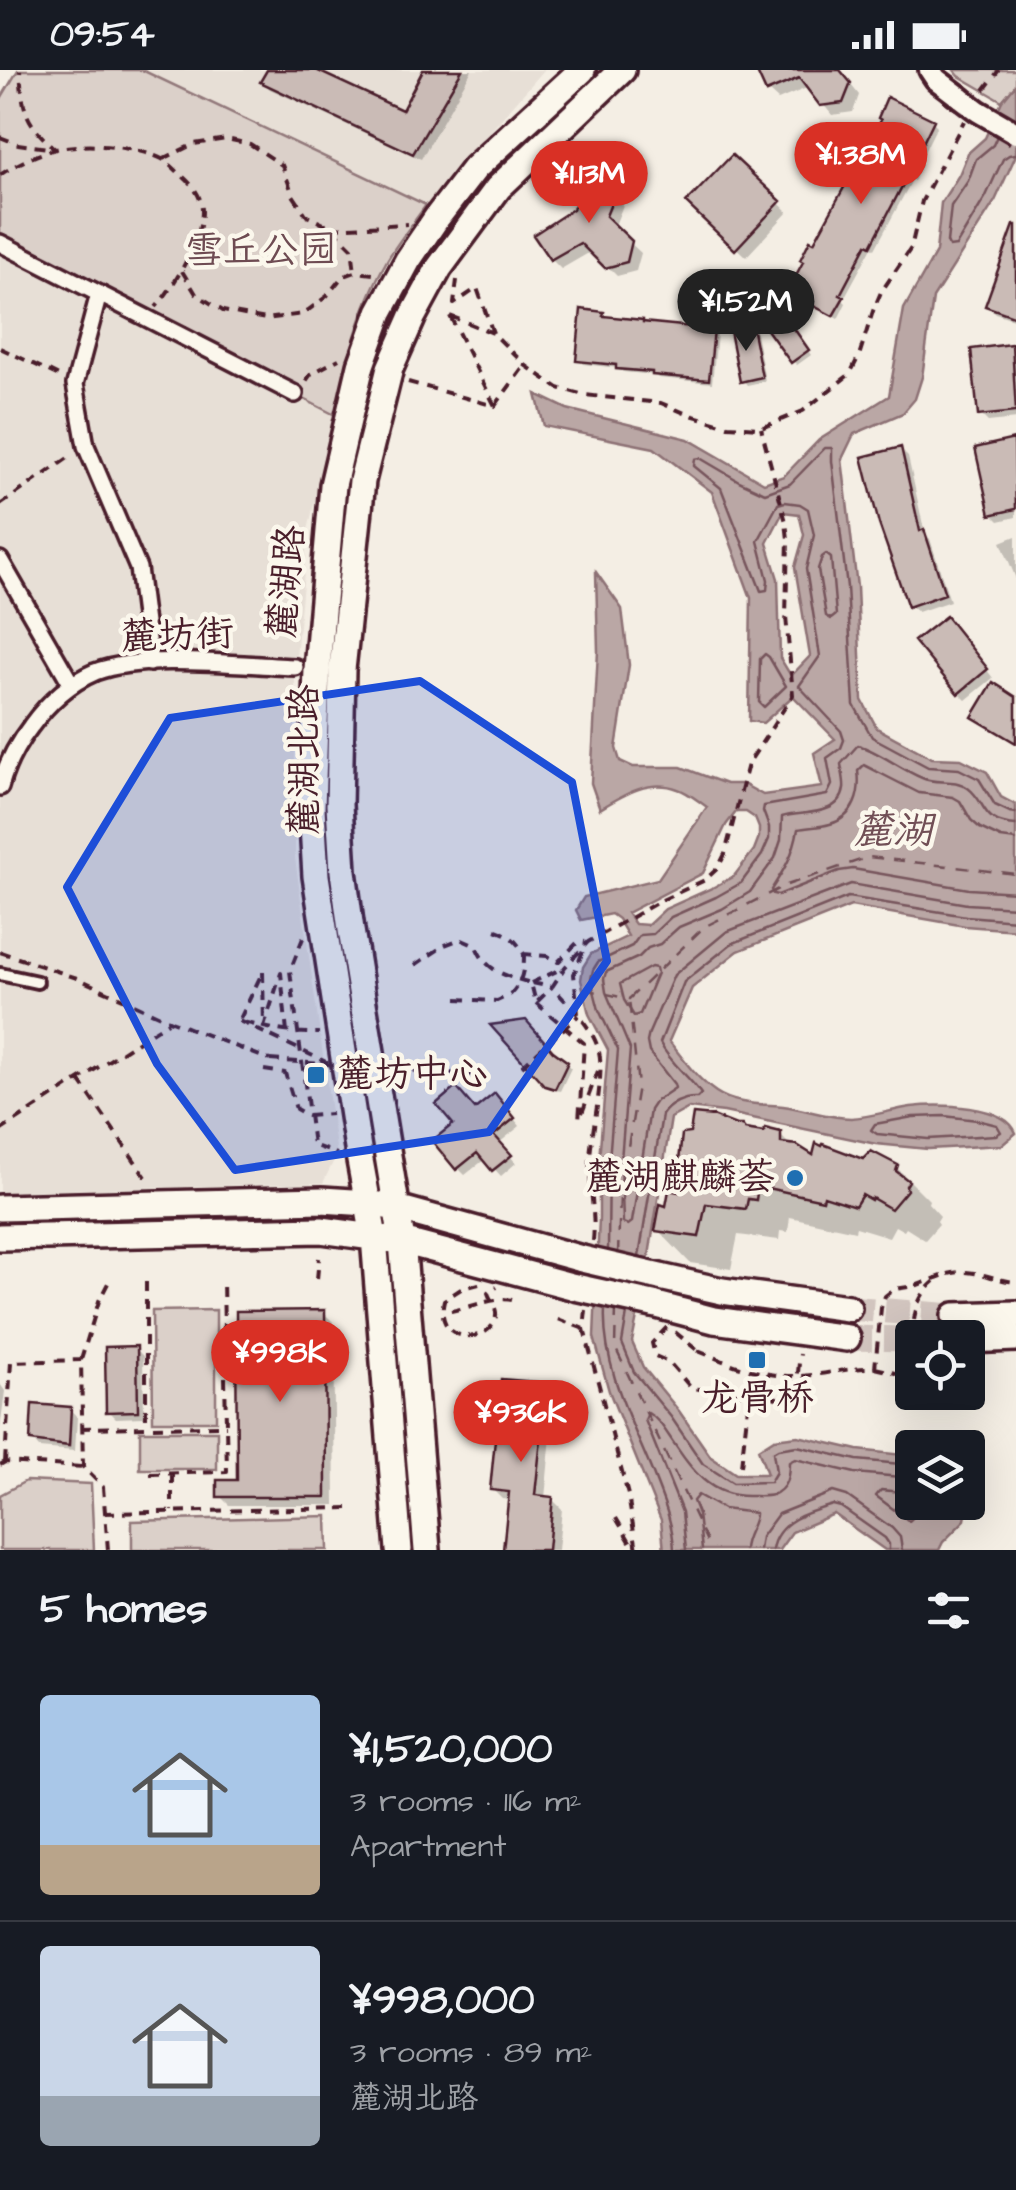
<!DOCTYPE html>
<html lang="en">
<head>
<meta charset="utf-8">
<style>
	:root { --surface:#171b24; --page:#20242c; --text:#f1f3f6; --muted:#9ea1a6; --line:#363941; --accent:#d93025 }
	body { margin:0; font-family:"Architects Daughter","LXGW WenKai TC",sans-serif; background:var(--page); color:var(--text); height:100vh; display:flex; flex-direction:column; font-size:38px; white-space:nowrap }
	* { box-sizing:border-box; margin:0 }
	p { font-size:32px; color:var(--muted) }
	.icon { flex:none; width:55px; height:55px; fill:none; stroke:currentColor; stroke-width:2; stroke-linecap:round; stroke-linejoin:round }
	.map { position:relative; height:1480px; overflow:hidden }
	.side { display:flex; flex-direction:column; background:var(--surface); flex:1 }
	.side>* { flex:none }
	.controls { position:absolute; left:895px; top:1250px; display:grid; gap:20px }
	.controls a { display:grid; place-items:center; width:90px; height:90px; border-radius:10px; background:var(--surface); box-shadow:0 10px 40px #0002; font-size:50px }
	.price { position:absolute; translate:-50% -85px; padding:0 22px; border-radius:35px; background:var(--accent); color:#fff; font-size:32px; line-height:65px; filter:drop-shadow(0 2px 5px #0008) }
	.price::after { content:''; position:absolute; left:50%; top:60px; width:30px; height:22px; margin-left:-15px; background:inherit; clip-path:polygon(0 0,100% 0,50% 100%) }
	.price.on { background:#222; color:#fff }
	ul { padding:0; list-style:none }
	li { display:flex; align-items:center; gap:30px; height:250px; padding:0 40px }
	li+li { border-top:2px solid var(--line) }
	li span { display:grid; place-items:center; flex:none; width:280px; height:200px; border-radius:10px; color:#555 }
	li>.icon { margin-inline-start:auto }
	span .icon { width:120px; height:120px; fill:#fffc; stroke-width:1 }
	li b { font-size:42px }
	h2 { display:flex; justify-content:space-between; align-items:center; height:120px; padding:0 40px; font-size:42px }
	.status { display:flex; justify-content:space-between; align-items:center; height:70px; padding:0 50px; background:var(--surface); direction:ltr }
	.status svg { height:28px; fill:currentColor }
	.map>svg:first-child { display:block }
	.built { fill:#e7dfd6 }
	.green { fill:#dbd0c9; stroke:#92787a; stroke-width:2.5 }
	.water { fill:#baa7a5; stroke:#8d7174; stroke-width:2.5; fill-rule:evenodd }
	.shadow { fill:#0003 }
	.lines { fill:none; stroke-linecap:round; stroke-linejoin:round }
	.shore { stroke:#77555c; stroke-width:2.5 }
	.ferry { stroke:#714f56; stroke-width:2.5; stroke-dasharray:12 10; stroke-linecap:butt }
	.building { fill:#cabbb6; stroke:#4a1f2b; stroke-width:2.5 }
	.tertiary-tunnel { stroke:#d2c5bf; stroke-width:25; stroke-dasharray:25 12; stroke-linecap:butt }
	.service-casing { stroke:#4a1f2b; stroke-width:18 }
	.pedestrian-casing { stroke:#4a1f2b; stroke-width:22 }
	.minor-casing { stroke:#4a1f2b; stroke-width:28 }
	.tertiary-casing { stroke:#4a1f2b; stroke-width:32 }
	.path { stroke:#4a1f2b; stroke-width:4; stroke-dasharray:10 8; stroke-linecap:butt }
	.service { stroke:#fbf7ec; stroke-width:10 }
	.pedestrian { stroke:#fbf7ec; stroke-width:15 }
	.minor { stroke:#fbf7ec; stroke-width:20 }
	.tertiary { stroke:#fbf7ec; stroke-width:25 }
	.minor-bridge-casing { stroke:#4a1f2b; stroke-width:28; stroke-linecap:butt }
	.tertiary-bridge-casing { stroke:#4a1f2b; stroke-width:32; stroke-linecap:butt }
	.path-bridge { stroke:#4a1f2b; stroke-width:4; stroke-dasharray:10 8; stroke-linecap:butt }
	.minor-bridge { stroke:#fbf7ec; stroke-width:20 }
	.tertiary-bridge { stroke:#fbf7ec; stroke-width:25 }
	.marked { fill:#1d4ed8; fill-opacity:0.2; stroke:#1d4ed8; stroke-width:8; stroke-linejoin:round }
	.poi-dot { fill:#1f6fb2; stroke:#fbf7ec; stroke-width:4 }
	.labels { text-anchor:middle; dominant-baseline:central; stroke-width:9; stroke-linejoin:round; paint-order:stroke }
	.park-label { font-size:38px; fill:#6e4b52; stroke:#fbf7ec }
	.street-label { font-size:38px; fill:#4a1f2b; stroke:#fbf7ec }
	.poi-label { font-size:38px; fill:#4a1f2b; stroke:#fbf7ec; text-anchor:start }
	.water-label { font-size:40px; font-style:italic; fill:#714f56; stroke:#fbf7ec }
</style>
</head>
<body>
<div class="status"><b>09:54</b><svg viewBox="0 0 49 12"><path d="M0 12V9h3v3zM5 12V6h3v6zM10 12V3h3v9zM15 12V0h3v12zM26 1h20v11H26zM47 4h2v5h-2z"/></svg></div>
<div class="map">
<svg width="1016" height="1480" viewBox="0 0 1016 1480">
	<rect width="100%" height="100%" fill="#f4eee4"/>
	<filter id="ink" filterUnits="userSpaceOnUse"><feTurbulence type="fractalNoise" baseFrequency=".01" numOctaves="2"/><feDisplacementMap in="SourceGraphic" scale="20" xChannelSelector="R" yChannelSelector="G"/><feConvolveMatrix kernelMatrix="1 2 1 2 8 2 1 2 1" color-interpolation-filters="sRGB"/></filter>
	<g filter="url(#ink)">
		<path class="built" d="M143,0h401l-118,135z
			M0,173l335,172 -27,115 -13,138v190l42,296 -14,29 -323,9z"/>
		<path class="green" d="M18,0h124l284,135c-13,19 -30,38 -41,59 -25,44 -39,101 -50,151l-335,-172v-143z
			M954,0h62v14l-14,17 -43,-25z
			M216,1240v111h-63l-1,-110z
			M140,1361h77v38h-77z
			M26,1411l65,3 3,66h-94v-55z
			M327,1446l1,34h-196v-29z"/>
		<path class="water" d="M1016,14v71l-21,46 -62,97 -11,79 -7,22 -12,14 -49,21 -12,25 15,128 5,113 15,28 55,30 29,1 26,13 14,25 15,8v125l-51,-4 -114,-20 -113,45 -46,37 -23,53c14,18 28,38 47,51 19,13 45,12 67,14 23,3 44,12 68,12 20,-1 40,-8 60,-11 28,-3 94,-3 105,26l-14,12 -74,4 -52,-5 -152,-32 -35,-4 -18,10 -23,144 -16,80 11,25 36,44 32,46 25,17h31l-9,-25 16,-10 24,-3 60,14 54,6v46h56v-41l8,1 -11,58 -22,22 -4,8h-54l-51,-36 -42,18 -13,18h-115l-3,-30 -52,-129 -15,-54 5,-119v-58l9,-110 -19,-36 -8,-34 2,-13 8,-13 37,-18 -10,-17 -7,-5 -30,6 -5,-10 8,-13 74,-18 49,-72c-9,-6 -19,-15 -29,-18 -28,-11 -55,6 -78,20l-9,-26 7,-132 -2,-79 26,37 7,56 -13,83 4,13 13,6h48l45,17h17l20,11 59,-8 -8,-34 21,-14 -42,-43 -30,27 -14,-2 2,-123 -39,-106 -58,-44 -110,-22 -8,-32 31,15 121,30 76,44 20,-7 35,-36 70,-44 15,-87 32,-57 5,-49 18,-28 9,-22 17,-15 17,-37zM783,442l16,2 5,21 -9,32 15,89 -19,20 -11,-18 -2,-79 -11,-36zM736,742h10l9,6 4,10v9l-5,13 -20,26 -22,12 -47,21 -17,16 -13,-1 -8,-11 76,-40 23,-48z"/>
		<path class="shadow" d="M270,0h40l93,44 23,-44h46l-51,89 -151,-70 -7,-7z
			M759,0h80l20,25 -6,17 -21,3 -23,-28 -31,13 -10,-9z
			M933,52l4,4 -18,36 3,3 -8,16 -2,-1 -37,69 -3,-2 -29,53 3,3 -8,16 -43,-23 20,-51z
			M732,88l56,54 -42,45 -57,-54z
			M618,116l9,9 -13,33 27,25 -5,18 -19,5 -25,-25 -31,18 -10,-10z
			M1016,177v73l-21,-7 -7,-7z
			M603,244l4,4 106,13 4,4 -5,48 -53,-5 -3,-3 -33,-3 -5,-4 -35,-4 -4,-4z
			M783,245l28,40 -14,10 -4,-4z
			M751,259l5,4 9,48 -18,4 -4,-5z
			M1011,277l5,5v67l-28,3 -7,-7z
			M1014,372l2,3v72l-17,4 -7,-7z
			M901,380l7,7 17,77 5,5 20,62 -32,11 -8,-7z
			M1016,466v43l-15,-37z
			M953,556l40,52 -27,22 -7,-7z
			M553,984l18,14 -11,23 -8,-2 -5,-5z
			M501,1033l19,23 -21,17 17,20 -15,13 -16,-17 -20,16 -7,-7 18,-56z
			M745,1061l34,3 13,13 23,12 49,3 33,6 32,32 -1,3 12,13 -3,5 2,3 -14,16 -19,-12 -2,3 -9,-5 -6,11 -33,-10 -1,4 -65,-14 -2,15 -8,-1 -1,9 -41,-5 -7,34 -41,-6 -32,-33 10,-21 13,-14 6,-29 -5,-6z
			M324,1243l9,9 2,183h-106l-9,-9 20,-14z
			M136,1279l7,7 1,61 -28,1 -7,-7z
			M0,1314l5,7 -5,38z
			M546,1316l9,9 -10,103 7,1 10,10 -4,41h-52l5,-50 -9,-1 -10,-10z
			M70,1339l7,8 -2,34 -36,-3 -7,-8z"/>
		<g class="lines">
			<path class="shore" d="M997,66l-4,9 -17,14 -8,22 -17,25 -4,36 2,5 7,-1 30,-50 17,-37 6,-4 7,-1
				M826,484l5,4 5,57 -5,4 -5,-3 -8,-47 4,-12z
				M765,584l4,3 17,29 -22,21 -5,-5 1,-43z
				M1016,755c-36,-2 -29,-23 -48,-37 -14,-11 -31,-3 -46,-10 -22,-9 -42,-26 -64,-33l-17,19c1,8 4,17 3,25 -4,28 -43,22 -62,28l-1,23 -6,18 -25,34 -28,17 -43,18 -19,17 -12,4 -9,9 -33,15 -2,7 2,13 24,57 -9,111 2,63 5,2 4,-3 18,-112 6,-9 19,-13 -1,-4 -25,-32 -2,-10 2,-9 25,-58 52,-43 125,-48 116,20 49,3
				M1016,770l-15,-2 -21,-10 -9,-8 -11,-19 -7,-4 -34,-4 -55,-28 -6,6c3,22 -3,46 -28,53 -10,3 -22,3 -32,5 -5,27 -13,39 -27,61l2,4 5,1 61,-24 14,-2 116,20 47,3
				M651,897l5,1 1,5 -17,41 -6,2 -10,-16 -4,-16z
				M944,1046l33,4 20,5 4,7 -5,3 -68,4 -51,-5 -6,-4 4,-6 38,-7z
				M608,1180l1,-90 9,-110 -19,-40 -8,-31 2,-9 5,-8 34,-16 8,-11 13,-1 18,-17 45,-20 25,-14 21,-28 7,-16v-12l-6,-16 1,-5 63,-11 5,-10 -5,-27 14,-10 3,-8 -3,-9 -42,-45 21,-30 -14,-87 8,-34 -6,-26 -8,-5 -15,-2 -7,2 -20,37 10,39 -1,10 -6,1 -40,-103 -27,-22 1,-7 5,-1 39,23 26,12 25,-9 35,-36h7v13l15,126 7,118 18,32 56,30 31,2 20,10 16,26 15,7 6,1
				M639,1187l23,-142c7,-11 22,-18 35,-17l4,-4c-12,-18 -31,-31 -41,-51l24,-61 47,-38 117,-47 118,19 50,4
				M605,1239c-3,58 27,113 48,165 10,26 20,48 21,76
				M627,1244l-5,29 12,29 37,45 32,47 30,19 37,-1 6,-10 -3,-20 5,-3 19,-3 60,14 55,5
				M912,1423l-31,-3 -5,6 33,25 20,-19
				M686,1480l-4,-38 -37,-92 3,-7c9,5 15,14 21,23 21,31 38,60 79,60 8,0 17,1 24,-1 16,-6 17,-20 17,-33l6,-3 60,14 57,5
				M702,1480l-4,-36 -5,-13 5,-6 25,14 32,4c1,10 -11,23 -11,37
				M759,1480l2,-13 17,-23 55,-22 14,4 45,32 8,9 2,13
				M772,1480c4,-29 36,-38 61,-45l8,2 44,31 4,6v6"/>
			<path class="ferry" d="M585,919l44,10 75,-72 80,-41 85,-29 147,17
				M618,1185l2,-60 18,-109 -9,-87
				M616,1238l-1,39 96,203"/>
		</g>
		<path class="building" d="M267,0h49l86,40 21,-40h39l-49,84 -153,-72z
			M756,0h84l11,13 -8,20 -23,3 -21,-28 -33,14z
			M887,27l47,23 -18,37 4,2 -11,19 -2,-1 -36,69 -4,-2 -27,51 4,2 -11,19 -46,-24 16,-30 -3,-2 10,-20 4,2 67,-122 -3,-2z
			M732,85l49,46 -46,49 -49,-47z
			M592,101l27,13 -13,32 26,25 -5,21 -22,6 -25,-25 -30,17 -17,-25 40,-26z
			M1014,155h2v92l-31,-11z
			M779,237l30,43 -18,13 -31,-43z
			M581,239l23,3 -1,4 40,4v2l71,7 -5,51 -57,-5v-3l-36,-3v-4l-40,-4z
			M752,256l10,51 -22,5 -10,-51z
			M1012,274l4,68 -38,4 -7,-67z
			M1014,369l2,70 -26,6 -15,-67z
			M901,377l19,84 4,-2 21,65 -37,13 -29,-83 -17,-67z
			M946,546l42,53 -30,25 -44,-53z
			M993,612l23,15v46l-44,-26z
			M526,950l27,31 15,11 -13,27 -10,-3 -55,-61z
			M456,1017l19,22 20,-16 20,25 -21,17 18,20 -20,16 -15,-18 -21,17 -24,-29 21,-17 -17,-20z
			M693,1044l20,2 23,9h6l3,4 19,3 1,-4 16,4v11l16,2 16,10 3,-12 6,3 1,-2 40,15 8,-8 27,14 -2,6 13,10 -3,5 1,4 -16,19 -19,-11 -1,2 -9,-5 -7,11 -31,-10 -1,4 -65,-14 -2,14 -8,-1 -2,10 -40,-5 -7,33 -44,-6 5,-27 6,2 3,-16 10,2 6,-29 -6,-2 3,-27 8,-1z
			M325,1240l1,187h-109v-17h20l-1,-169z
			M137,1276l1,65 -32,1 -1,-65z
			M501,1309l46,4 -12,112 18,2 -5,53h-45l6,-58 -19,-2z
			M32,1334l39,3 -2,39 -39,-5z"/>
		<g class="lines">
			<path class="tertiary-tunnel" d="M848,1238l107,8
				M847,1268l65,1"/>
			<defs>
				<path id="service" d="M0,904l37,8"/>
				<path id="pedestrian" d="M0,173l295,151
					M99,224l-24,90 11,62 52,122 12,95
					M0,490l72,125
					M0,717c6,-22 17,-43 31,-61 16,-22 38,-43 64,-54 50,-19 145,-7 200,-5"/>
				<path id="minor" d="M930,0l6,9 25,19"/>
				<path id="tertiary" d="M0,1138l322,-8 46,3 29,5 185,51
					M0,1167l321,-7 81,11 173,46
					M660,1207l62,14 126,17
					M653,1234l61,16 133,18
					M955,1246l61,-2
					M968,1270l48,-2
					M399,1480l-25,-313 -15,-82 -43,-279 -4,-68 5,-139 16,-184 28,-120 19,-53 28,-52 30,-44 37,-48 107,-98
					M427,1480l-25,-309 -51,-311 -8,-59 -4,-66 3,-135 20,-189 28,-113 23,-52 26,-48 59,-80 124,-118"/>
			</defs>
			<use href="#service" class="service-casing"/>
			<use href="#pedestrian" class="pedestrian-casing"/>
			<use href="#minor" class="minor-casing"/>
			<use href="#tertiary" class="tertiary-casing"/>
			<path class="path" d="M984,20l15,-20
				M0,67l18,7 37,5c-31,-28 -32,-38 -35,-79
				M163,89l31,-15 32,-5 24,5 32,21 11,30 14,21 25,12 20,20 3,24
				M0,105c16,-11 37,-21 56,-26 27,-7 80,-3 106,10 6,3 12,9 17,14 12,10 23,22 23,38 0,28 -28,76 -46,96
				M332,158l75,-4
				M182,201l14,23 27,17 43,8 37,-5 24,-18 15,-19 13,-5 18,2
				M457,210l-3,24 23,-16 16,45
				M450,246l43,17 32,32 33,23 26,7 77,8 26,11 41,12 33,2 42,-17 47,-37 9,-18 14,-45 8,-19 30,-44 11,-47 42,-80
				M450,246l45,90
				M0,278l59,28
				M306,311l5,-7 28,-15
				M408,312l87,24 30,-41
				M0,435l74,-51
				M496,860c14,5 21,11 28,24l23,2 11,6 21,-21 6,1
				M303,868l-13,33 23,174 24,9
				M0,882l77,26 94,43 99,39
				M415,895l30,-20 15,-6 16,7c10,26 30,30 55,37l5,20 16,-16
				M531,913l32,-15
				M532,913l20,4
				M457,929l40,2 13,-6
				M536,933l48,40 -5,78
				M578,944l-4,-40 9,-23
				M287,963l-6,-60 -17,54 -1,-56 -24,50c28,7 51,13 80,12
				M522,996l57,-51
				M264,1000l21,3 11,36 12,7 23,-2
				M79,1010l71,103
				M582,1043l16,-42
				M0,1061l168,-109
				M593,1171c3,-28 -5,-57 -3,-85 2,-27 16,-84 8,-108 -7,-23 -29,-43 -46,-61l13,-20 23,-25 70,-40 47,-22 13,-12 7,-14 23,-90 45,-69 -7,-79 2,-77 -2,-17 -25,-94
				M317,1209l2,-21
				M146,1212v144
				M479,1214l-18,5 -17,11c-11,47 49,44 52,16 1,-9 -6,-16 -8,-23l9,-6
				M586,1240l-2,19 44,166 9,55
				M451,1241c18,-3 45,-15 61,-11
				M558,1249l26,10
				M667,1257l-15,16 3,13 14,6 22,26 104,12 5,-46
				M675,1262l23,19
				M875,1298l21,5 16,-2
				M962,1322l8,8
				M81,1358l145,-2
				M5,1392l6,-100 70,-2
				M0,1395l5,-3 78,5
				M741,1396l8,-69
				M150,1404l77,-2 -4,-191
				M172,1404v37
				M105,1443l243,-5
				M616,1448l19,32
				M108,1480l-5,-63 -20,-20 -2,-107 18,-59 9,-18"/>
			<use href="#service" class="service"/>
			<use href="#pedestrian" class="pedestrian"/>
			<use href="#minor" class="minor"/>
			<use href="#tertiary" class="tertiary"/>
			<defs>
				<path id="minor-bridge" d="M961,28l17,13 38,22"/>
				<path id="tertiary-bridge" d="M582,1189l78,18
					M575,1217l78,17"/>
			</defs>
			<use href="#minor-bridge" class="minor-bridge-casing"/>
			<use href="#tertiary-bridge" class="tertiary-bridge-casing"/>
			<path class="path-bridge" d="M510,925c12,-13 14,-23 14,-41
				M239,951l89,42
				M270,990l203,15
				M948,1204c25,-7 44,6 68,8
				M914,1268c-2,-23 3,-42 21,-57
				M698,1281c32,13 64,26 99,25 26,0 49,-9 78,-8l6,-60 4,-12 9,-7 21,-3 32,-12"/>
			<use href="#minor-bridge" class="minor-bridge"/>
			<use href="#tertiary-bridge" class="tertiary-bridge"/>
		</g>
	</g>
	<path class="marked" d="M420,611l152,101 35,179 -118,171 -254,38 -78,-106 -90,-177 103,-169z"/>
	<g class="poi-dot">
		<rect x="306" y="995" width="20" height="20" rx="5"/>
		<circle cx="795" cy="1108" r="10"/>
		<rect x="747" y="1280" width="20" height="20" rx="5"/>
	</g>
	<g class="labels">
		<g class="park-label">
			<text x="261" y="181">雪丘公园</text>
		</g>
		<g class="street-label">
			<text transform="translate(287 512) rotate(-85)">麓湖路</text>
			<text transform="translate(177 566) rotate(-2)">麓坊街</text>
			<text transform="translate(305 690) rotate(-90)">麓湖北路</text>
		</g>
		<g class="poi-label">
			<text x="336" y="1005">麓坊中心</text>
			<text x="775" y="1108" text-anchor="end">麓湖麒麟荟</text>
			<text x="757" y="1329" text-anchor="middle">龙骨桥</text>
		</g>
		<g class="water-label">
			<text x="893" y="761">麓湖</text>
		</g>
	</g>
</svg>
<div class="controls">
<a><svg class="icon" aria-label="locate" viewBox="0 0 24 24"><circle cx="12" cy="12" r="6"/><path d="M12 2v4M12 18v4M2 12h4M18 12h4"/></svg></a>
<a><svg class="icon" aria-label="layers" viewBox="0 0 24 24"><path d="M12 4l9 5-9 5-9-5zM3 14l9 5 9-5"/></svg></a>
</div>
<b class="price" style="left:861px;top:137px">¥1.38M</b>
<b class="price" style="left:589px;top:156px">¥1.13M</b>
<b class="price on" style="left:746px;top:284px">¥1.52M</b>
<b class="price" style="left:280px;top:1335px">¥998K</b>
<b class="price" style="left:521px;top:1395px">¥936K</b>
</div>
<section class="side">
<h2>5 homes<svg class="icon" aria-label="filters" viewBox="0 0 24 24"><path d="M4 7h16M4 17h16"/><circle cx="9" cy="7" r="2"/><circle cx="15" cy="17" r="2"/></svg></h2>
<ul>
<li><span style="background:linear-gradient(#a9c7e8 75%,#b9a48a 0)"><svg class="icon" aria-label="home" viewBox="0 0 24 24"><path d="M3 11l9-7 9 7M6 9v11h12V9"/></svg></span><div><b>¥1,520,000</b><p>3 rooms · 116 m²</p><p>Apartment</p></div></li>
<li><span style="background:linear-gradient(#c9d6e8 75%,#9aa5b1 0)"><svg class="icon" aria-label="home" viewBox="0 0 24 24"><path d="M3 11l9-7 9 7M6 9v11h12V9"/></svg></span><div><b>¥998,000</b><p>3 rooms · 89 m²</p><p>麓湖北路</p></div></li>
</ul>
</section>
</body>
</html>
